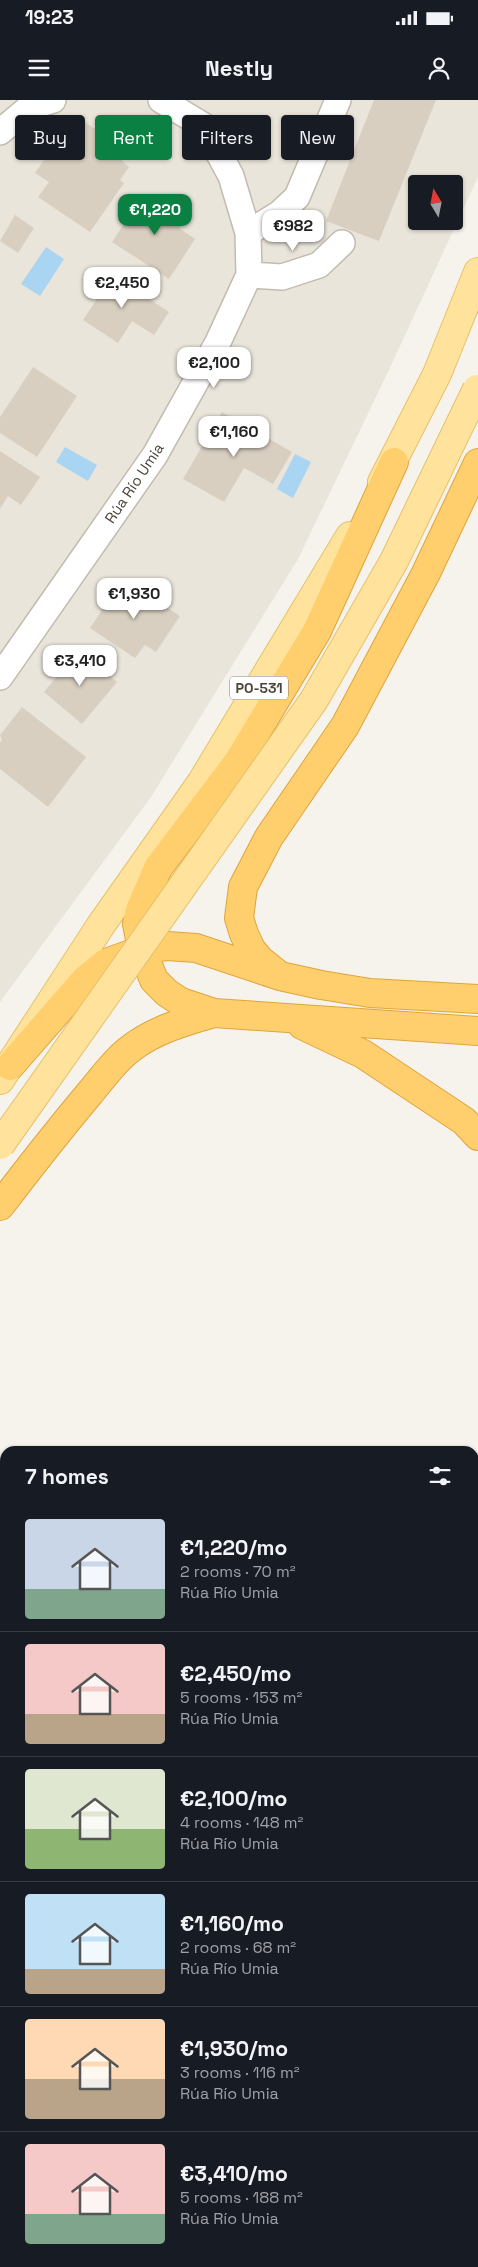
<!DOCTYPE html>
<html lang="en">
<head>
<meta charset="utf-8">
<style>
	:root { --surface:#171b24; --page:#242831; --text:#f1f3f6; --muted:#9ea1a6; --line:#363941; --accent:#0b8043 }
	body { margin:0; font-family:"Space Grotesk",sans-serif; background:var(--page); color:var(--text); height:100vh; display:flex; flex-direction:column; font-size:19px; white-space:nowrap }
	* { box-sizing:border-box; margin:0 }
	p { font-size:16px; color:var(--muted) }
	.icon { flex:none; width:28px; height:28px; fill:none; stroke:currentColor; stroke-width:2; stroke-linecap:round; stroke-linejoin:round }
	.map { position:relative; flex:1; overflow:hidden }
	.details { position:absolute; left:0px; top:1346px; width:479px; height:821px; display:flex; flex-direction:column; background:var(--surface); border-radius:15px 15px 0 0; box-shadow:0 1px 4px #0004 }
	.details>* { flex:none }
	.banner { position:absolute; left:15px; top:15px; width:449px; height:45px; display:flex; gap:10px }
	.needle { width:32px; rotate:350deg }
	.controls { position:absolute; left:408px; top:75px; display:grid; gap:10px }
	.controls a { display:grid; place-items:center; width:55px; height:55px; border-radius:5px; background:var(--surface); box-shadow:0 1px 4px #0004; font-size:25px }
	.price { position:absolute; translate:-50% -42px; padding:0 11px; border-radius:10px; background:#fff; color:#222; font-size:16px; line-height:32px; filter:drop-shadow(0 1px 2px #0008) }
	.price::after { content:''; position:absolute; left:50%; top:30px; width:15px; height:11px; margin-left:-8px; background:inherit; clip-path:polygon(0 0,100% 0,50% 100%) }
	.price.on { background:var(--accent); color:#fff }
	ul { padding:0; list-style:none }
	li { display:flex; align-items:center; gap:15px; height:125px; padding:0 25px }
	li+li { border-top:1px solid var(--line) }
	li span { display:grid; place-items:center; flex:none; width:140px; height:100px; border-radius:5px; color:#555 }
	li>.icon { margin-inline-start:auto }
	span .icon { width:60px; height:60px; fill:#fffc; stroke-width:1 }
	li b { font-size:21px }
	h2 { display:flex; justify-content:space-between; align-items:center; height:60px; padding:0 25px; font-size:21px }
	.chip { padding:0 18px; border-radius:5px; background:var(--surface); box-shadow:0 1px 4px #0004; font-size:18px; line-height:45px }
	.chip.on { background:var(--accent); color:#fff }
	.status { display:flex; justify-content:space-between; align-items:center; height:35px; padding:0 25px; background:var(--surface); direction:ltr }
	.status svg { height:14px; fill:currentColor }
	header { display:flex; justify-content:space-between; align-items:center; height:65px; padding:0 25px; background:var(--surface); font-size:22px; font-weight:600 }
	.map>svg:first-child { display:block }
	.residential { fill:#eae5da; fill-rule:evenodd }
	.parking { fill:#e5e3e0 }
	.water { fill:#a9d4f2 }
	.building { fill:#d8cfc1 }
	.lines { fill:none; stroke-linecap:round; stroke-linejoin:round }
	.service-casing { stroke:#c2bbae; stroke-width:15 }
	.minor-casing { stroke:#c2bbae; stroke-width:28 }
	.secondary-casing { stroke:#d6c79b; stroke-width:30 }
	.primary-casing { stroke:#e6c16a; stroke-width:30 }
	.motorway-casing { stroke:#e0a43c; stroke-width:30 }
	.service { stroke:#fff; stroke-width:12 }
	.minor { stroke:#fff; stroke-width:25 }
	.secondary { stroke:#fff3cd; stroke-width:28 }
	.primary { stroke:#ffe39c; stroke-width:28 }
	.motorway { stroke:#ffcf6e; stroke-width:28 }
	.primary-bridge-casing { stroke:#e6c16a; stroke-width:30; stroke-linecap:butt }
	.primary-bridge { stroke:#ffe39c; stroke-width:28 }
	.labels { text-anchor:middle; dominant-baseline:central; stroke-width:5; stroke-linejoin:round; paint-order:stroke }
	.shield { fill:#fff; stroke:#817c74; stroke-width:1 }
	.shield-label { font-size:14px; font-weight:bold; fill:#4b4439 }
	.street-label { font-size:15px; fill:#4b4439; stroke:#fff }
</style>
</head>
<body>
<div class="status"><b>19:23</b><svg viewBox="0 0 49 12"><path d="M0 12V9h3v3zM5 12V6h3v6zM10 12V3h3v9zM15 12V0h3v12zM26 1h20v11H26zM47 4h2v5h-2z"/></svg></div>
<header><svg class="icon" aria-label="menu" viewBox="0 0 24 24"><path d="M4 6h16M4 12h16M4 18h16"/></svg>Nestly<svg class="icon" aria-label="person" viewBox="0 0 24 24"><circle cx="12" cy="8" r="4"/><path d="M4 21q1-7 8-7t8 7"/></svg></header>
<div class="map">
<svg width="478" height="2167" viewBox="0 0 478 2167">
	<rect width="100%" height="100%" fill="#f6f3ec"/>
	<path class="residential" d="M0,0h478v77l-90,195 -90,187 -147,238 -151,205zM416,84h38v37h-38z"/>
	<path class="parking" d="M5,1893v59l-5,-1v-55z"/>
	<path class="water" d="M46,147l18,12 -24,37 -19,-12z
		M65,347l32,18 -9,16 -32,-19z
		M295,354l16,8 -18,36 -16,-9z"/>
	<path class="building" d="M374,0h62l-57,141 -53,-20z
		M75,15l53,37 -6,9 7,6 -9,13 4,3 -34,49 -52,-35 11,-15 -14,-9z
		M144,93l41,27 -6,8 16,11 -26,40 -57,-37z
		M15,115l19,13 -16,25 -18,-12z
		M107,171l62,41 -15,23 -22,-14 -14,22 -35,-23 14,-21 -6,-4z
		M33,267l44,29 -40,61 -37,-24v-16z
		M222,312l70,40 -19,32 -29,-16 -20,34 -41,-23z
		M0,351l40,26 -19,28 -13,-9 -8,13z
		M123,478l57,38 -24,36 -11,-7 -10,13 -45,-30z
		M79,550l38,32 -35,42 -38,-32z
		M22,607l64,50 -38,50 -48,-38v-26l2,-3 -2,-5z
		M0,2011h5v62l-5,-1z
		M168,2162h129l-1,5h-129z"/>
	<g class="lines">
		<defs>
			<path id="service" d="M0,1773l5,7
				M0,1988l5,1
				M33,2167l1,-5
				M304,2167l1,-5
				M352,2167l1,-5"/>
			<path id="minor" d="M0,32l30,-25 23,-7
				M248,133l32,-20 17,-16 41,-97
				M249,175l33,2 37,-12 23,-22
				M0,577l155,-222 63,-113 31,-67 -1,-42 -17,-57 -27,-50 -43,-26"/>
			<path id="secondary" d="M474,1540l4,-1
				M0,1683h5
				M0,1821l5,-6"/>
			<path id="primary" d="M382,382l55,-108 41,-102
				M0,980l101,-155 100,-142 149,-247"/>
			<path id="motorway" d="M280,876l-20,-16 -9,-11 -7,-15 -5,-16 4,-31 26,-50 76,-111 81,-153 52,-110
				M214,913l-33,-11 -14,-9 -13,-13 -12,-30 -5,-26 3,-14 18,-42 80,-106 79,-131 77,-169
				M302,925l61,29 101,67 14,15
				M10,966l75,-86 21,-17 36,-13 25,-4 29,2 84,28 41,9 49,8 108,6
				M0,1106c29,-38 58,-75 89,-112 13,-15 25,-33 41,-45 24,-19 56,-28 84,-36l264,18
				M474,1811l4,-18
				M474,1948l4,-16
				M388,2167l1,-5
				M418,2167l1,-5
				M473,2167l5,-19"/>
		</defs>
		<use href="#service" class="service-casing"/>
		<use href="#minor" class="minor-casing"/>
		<use href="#secondary" class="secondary-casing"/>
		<use href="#primary" class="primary-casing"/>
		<use href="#motorway" class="motorway-casing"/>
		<use href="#service" class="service"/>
		<use href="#minor" class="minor"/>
		<use href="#secondary" class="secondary"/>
		<use href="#primary" class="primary"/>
		<use href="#motorway" class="motorway"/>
		<defs>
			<path id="primary-bridge" d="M0,1045l314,-445 80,-139 83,-172"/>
		</defs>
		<use href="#primary-bridge" class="primary-bridge-casing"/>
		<use href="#primary-bridge" class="primary-bridge"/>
	</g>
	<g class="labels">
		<rect class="shield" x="230" y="576.5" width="58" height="23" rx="4"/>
		<g class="shield-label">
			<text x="259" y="588">PO-531</text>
		</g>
		<g class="street-label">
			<text transform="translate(134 383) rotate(-56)">Rúa Río Umia</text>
		</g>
	</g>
</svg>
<div class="controls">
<a><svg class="needle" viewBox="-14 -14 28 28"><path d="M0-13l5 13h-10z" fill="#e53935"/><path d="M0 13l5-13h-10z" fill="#9ea1a6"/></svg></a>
</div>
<b class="price on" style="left:155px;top:136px">€1,220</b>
<b class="price" style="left:293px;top:152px">€982</b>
<b class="price" style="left:122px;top:209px">€2,450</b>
<b class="price" style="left:214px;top:289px">€2,100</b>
<b class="price" style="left:234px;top:358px">€1,160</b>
<b class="price" style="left:134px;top:520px">€1,930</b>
<b class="price" style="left:80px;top:587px">€3,410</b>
<div class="banner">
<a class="chip">Buy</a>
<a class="chip on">Rent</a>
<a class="chip">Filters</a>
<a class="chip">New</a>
</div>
<section class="details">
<h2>7 homes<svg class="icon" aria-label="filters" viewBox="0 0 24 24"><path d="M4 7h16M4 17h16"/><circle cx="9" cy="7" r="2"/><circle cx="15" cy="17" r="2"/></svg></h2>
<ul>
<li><span style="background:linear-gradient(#c9d6e8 70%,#7fa58c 0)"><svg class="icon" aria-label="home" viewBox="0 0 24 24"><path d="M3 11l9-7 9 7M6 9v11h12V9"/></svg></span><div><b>€1,220/mo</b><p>2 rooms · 70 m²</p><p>Rúa Río Umia</p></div></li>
<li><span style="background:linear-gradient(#f6c9c9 70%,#b9a48a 0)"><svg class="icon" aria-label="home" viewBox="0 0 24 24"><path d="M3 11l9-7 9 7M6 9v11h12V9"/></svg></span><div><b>€2,450/mo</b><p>5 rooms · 153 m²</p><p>Rúa Río Umia</p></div></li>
<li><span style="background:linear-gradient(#dfe7d0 60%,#8fb573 0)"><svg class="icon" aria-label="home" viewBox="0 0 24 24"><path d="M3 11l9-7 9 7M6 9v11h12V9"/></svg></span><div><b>€2,100/mo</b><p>4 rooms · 148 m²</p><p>Rúa Río Umia</p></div></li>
<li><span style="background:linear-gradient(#bfe0f5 75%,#b9a48a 0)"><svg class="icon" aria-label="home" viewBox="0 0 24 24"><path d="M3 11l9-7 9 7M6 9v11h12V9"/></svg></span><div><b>€1,160/mo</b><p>2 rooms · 68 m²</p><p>Rúa Río Umia</p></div></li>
<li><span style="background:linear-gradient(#ffd9b3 60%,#b9a48a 0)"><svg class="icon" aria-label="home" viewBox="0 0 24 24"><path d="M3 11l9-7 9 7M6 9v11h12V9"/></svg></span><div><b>€1,930/mo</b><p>3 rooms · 116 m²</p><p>Rúa Río Umia</p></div></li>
<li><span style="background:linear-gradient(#f6c9c9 70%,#7fa58c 0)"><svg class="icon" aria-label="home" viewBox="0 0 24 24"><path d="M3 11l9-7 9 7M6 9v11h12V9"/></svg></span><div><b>€3,410/mo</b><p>5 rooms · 188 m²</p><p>Rúa Río Umia</p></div></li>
</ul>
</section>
</div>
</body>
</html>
